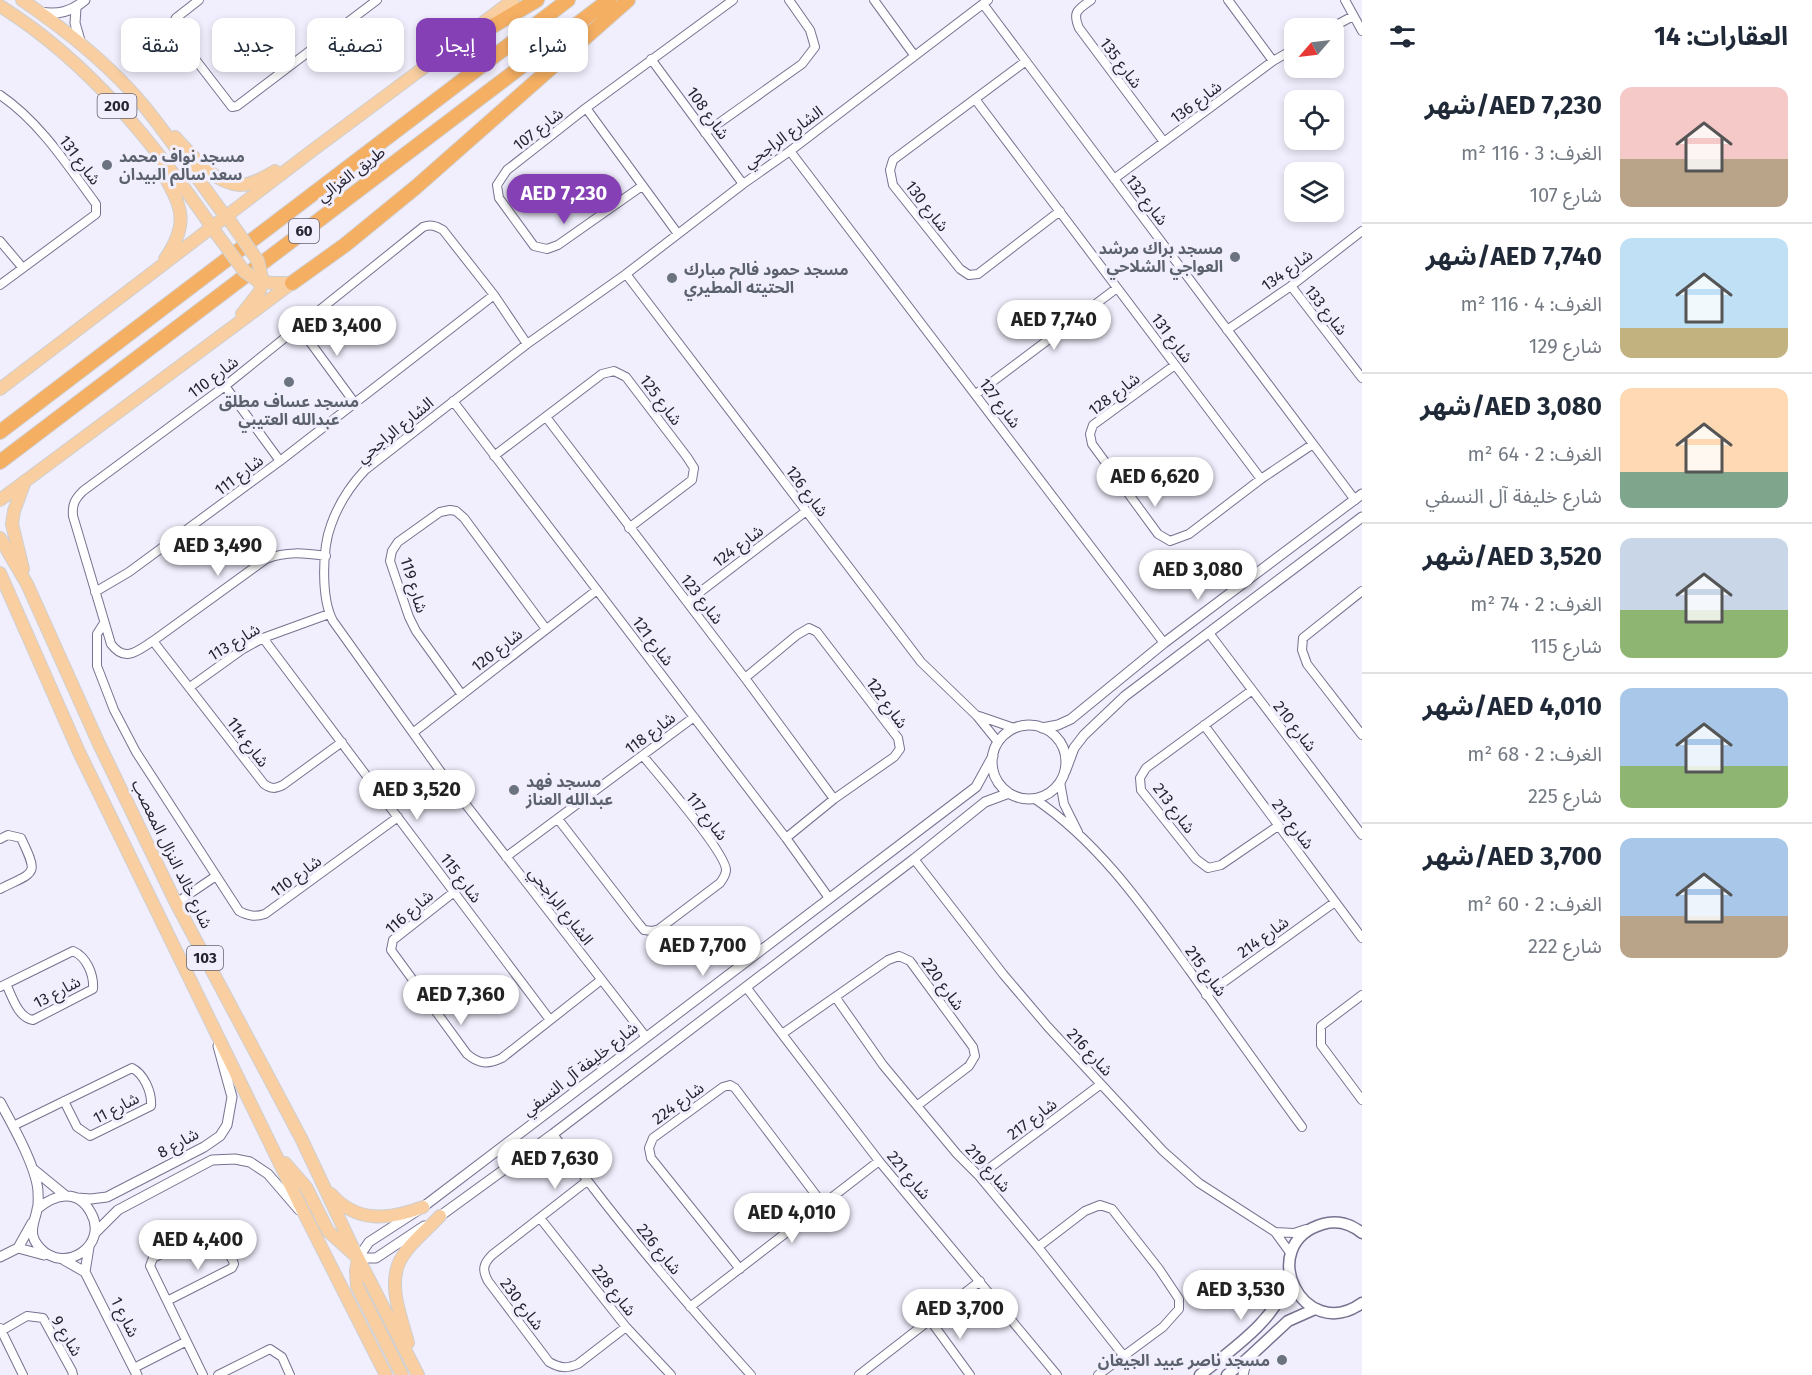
<!DOCTYPE html>
<html lang="ar">
<head>
<meta charset="utf-8">
<style>
	:root { --surface:#fff; --page:#f6f6f7; --text:#1f2937; --muted:#747a83; --line:#e0e1e3; --accent:#8440b4 }
	body { margin:0; font-family:"Fira Sans","Noto Sans Arabic",sans-serif; background:var(--page); color:var(--text); direction:rtl; height:100vh; display:flex; flex-direction:column; font-size:22px; white-space:nowrap }
	* { box-sizing:border-box; margin:0 }
	p { font-size:20px; color:var(--muted) }
	.icon { flex:none; width:33px; height:33px; fill:none; stroke:currentColor; stroke-width:2; stroke-linecap:round; stroke-linejoin:round }
	.map { position:relative; flex:1; overflow:hidden; direction:ltr }
	.sheet { display:flex; flex-direction:column; background:var(--surface); width:450px }
	.sheet>* { flex:none }
	.top-card { position:absolute; left:18px; top:18px; width:570px; height:54px; direction:rtl; display:flex; gap:12px }
	.needle { width:39px; rotate:242deg }
	.fabs { position:absolute; left:1284px; top:18px; display:grid; gap:12px }
	.fabs a { display:grid; place-items:center; width:60px; height:60px; border-radius:12px; background:var(--surface); box-shadow:0 3px 9px #0003; font-size:30px }
	.price { position:absolute; translate:-50% -51px; padding:0 14px; border-radius:21px; background:#fff; color:#222; font-size:20px; line-height:39px; filter:drop-shadow(0 2px 3px #0008) }
	.price::after { content:''; position:absolute; left:50%; top:36px; width:18px; height:14px; margin-left:-9px; background:inherit; clip-path:polygon(0 0,100% 0,50% 100%) }
	.price.on { background:var(--accent); color:#fff }
	ul { padding:0; list-style:none }
	li { display:flex; align-items:center; gap:18px; height:150px; padding:0 24px }
	li+li { border-top:2px solid var(--line) }
	li span { display:grid; place-items:center; flex:none; width:168px; height:120px; border-radius:12px; color:#555 }
	li>.icon { margin-inline-start:auto }
	span .icon { width:72px; height:72px; fill:#fffc; stroke-width:1 }
	li b { font-size:26px }
	h2 { display:flex; justify-content:space-between; align-items:center; height:72px; padding:0 24px; font-size:26px }
	.chip { padding:0 21px; border-radius:12px; background:var(--surface); box-shadow:0 3px 9px #0003; font-size:21px; line-height:54px }
	.chip.on { background:var(--accent); color:#fff }
	main { display:flex; flex:1; min-height:0 }
	.map>svg:first-child { display:block }
	.lines { fill:none; stroke-linecap:round; stroke-linejoin:round }
	.minor-casing { stroke:#777290; stroke-width:10 }
	.tertiary-casing { stroke:#777290; stroke-width:11 }
	.secondary-casing { stroke:#777290; stroke-width:13 }
	.primary-casing { stroke:#cfcfd1; stroke-width:14 }
	.motorway-casing { stroke:#cfcfd1; stroke-width:16 }
	.minor { stroke:#fff; stroke-width:8 }
	.tertiary { stroke:#fff; stroke-width:9 }
	.secondary { stroke:#fff; stroke-width:10 }
	.primary { stroke:#f9cfa1; stroke-width:12 }
	.motorway { stroke:#f5af63; stroke-width:14 }
	.primary-bridge-casing { stroke:#cfcfd1; stroke-width:14; stroke-linecap:butt }
	.primary-bridge { stroke:#f9cfa1; stroke-width:12 }
	.worship-dot { fill:#6b7280; stroke:#f1effd; stroke-width:2 }
	.labels { text-anchor:middle; dominant-baseline:central; stroke-width:6; stroke-linejoin:round; paint-order:stroke }
	.shield { fill:#f1effd; stroke:#63616e; stroke-width:1.5 }
	.shield-label { font-size:15px; font-weight:bold; fill:#262430 }
	.street-label { font-size:16px; fill:#262430; stroke:#f1effd }
	.worship-label { font-size:16px; font-weight:bold; fill:#5b616d; stroke:#f1effd; text-anchor:start }
</style>
</head>
<body>
<main>
<section class="sheet">
<h2>العقارات: 14<svg class="icon" aria-label="filters" viewBox="0 0 24 24"><path d="M4 7h16M4 17h16"/><circle cx="9" cy="7" r="2"/><circle cx="15" cy="17" r="2"/></svg></h2>
<ul>
<li><span style="background:linear-gradient(#f6c9c9 60%,#b9a48a 0)"><svg class="icon" aria-label="home" viewBox="0 0 24 24"><path d="M3 11l9-7 9 7M6 9v11h12V9"/></svg></span><div><b>AED 7,230/شهر</b><p>الغرف: 3 · 116 m²</p><p>شارع 107</p></div></li>
<li><span style="background:linear-gradient(#bfe0f5 75%,#c2b280 0)"><svg class="icon" aria-label="home" viewBox="0 0 24 24"><path d="M3 11l9-7 9 7M6 9v11h12V9"/></svg></span><div><b>AED 7,740/شهر</b><p>الغرف: 4 · 116 m²</p><p>شارع 129</p></div></li>
<li><span style="background:linear-gradient(#ffd9b3 70%,#7fa58c 0)"><svg class="icon" aria-label="home" viewBox="0 0 24 24"><path d="M3 11l9-7 9 7M6 9v11h12V9"/></svg></span><div><b>AED 3,080/شهر</b><p>الغرف: 2 · 64 m²</p><p>شارع خليفة آل النسفي</p></div></li>
<li><span style="background:linear-gradient(#c9d6e8 60%,#8fb573 0)"><svg class="icon" aria-label="home" viewBox="0 0 24 24"><path d="M3 11l9-7 9 7M6 9v11h12V9"/></svg></span><div><b>AED 3,520/شهر</b><p>الغرف: 2 · 74 m²</p><p>شارع 115</p></div></li>
<li><span style="background:linear-gradient(#a9c7e8 65%,#8fb573 0)"><svg class="icon" aria-label="home" viewBox="0 0 24 24"><path d="M3 11l9-7 9 7M6 9v11h12V9"/></svg></span><div><b>AED 4,010/شهر</b><p>الغرف: 2 · 68 m²</p><p>شارع 225</p></div></li>
<li><span style="background:linear-gradient(#a9c7e8 65%,#b9a48a 0)"><svg class="icon" aria-label="home" viewBox="0 0 24 24"><path d="M3 11l9-7 9 7M6 9v11h12V9"/></svg></span><div><b>AED 3,700/شهر</b><p>الغرف: 2 · 60 m²</p><p>شارع 222</p></div></li>
</ul>
</section>
<div class="map">
<svg width="1362" height="1375" viewBox="0 0 1362 1375">
	<rect width="100%" height="100%" fill="#f1effd"/>
	<g class="lines">
		<defs>
			<path id="minor" d="M199,0l-23,18 -4,7 3,8 57,74 5,-1 140,-106
				M874,0l40,55
				M1091,0c-13,10 -19,11 -12,28l85,114
				M1228,0l45,61
				M1345,0l17,31
				M983,4l372,496
				M1331,28l22,-12
				M651,59l92,125
				M1026,61l-133,99 -3,10 3,15 67,84 9,6 9,-1 82,-63
				M0,95c40,27 68,71 96,109v10l-96,71
				M975,99l286,380
				M586,108l92,126
				M705,133l97,-69 13,-17 -5,-17 -21,-30
				M790,151l374,492
				M1114,179l159,-118 21,-12
				M642,186l-84,59 -11,4 -13,-3 -35,-48 -2,-13 10,-15 79,-62 147,-108
				M0,241l22,26
				M626,274l295,388 56,54 21,26
				M1291,286l71,92
				M299,327l55,75
				M1227,330l64,-44 71,-55
				M1175,365l-82,60 -3,9 2,10 66,90 12,7 19,-7 72,-55 52,-35
				M225,386l55,75
				M976,394l141,-106
				M453,401l333,437 43,60
				M546,417l199,261 89,121
				M494,456l108,-82 12,-3 12,6 61,80 7,11 -2,12 -63,48
				M326,556c-22,-3 -39,-5 -60,3l-113,82c-16,10 -28,22 -42,3l-38,-128c-1,-12 2,-17 10,-25l142,-105 198,-159c8,-3 13,-1 20,3l51,65 33,49
				M1362,591l-59,47 -1,12 5,14 55,71
				M95,592l34,-20 151,-111 214,-166
				M687,602l118,-90
				M104,623l-7,11v32l17,44 22,42 103,159c9,5 16,6 26,3l133,-97
				M1209,633l153,202
				M263,638l287,382
				M153,641l111,143c7,5 11,5 19,1l59,-43
				M745,678l52,-43 12,-7 8,4 81,106 2,11 -6,8 -60,42 -48,39
				M190,687l53,-38 20,-11 66,-24
				M1251,691l-105,77 -6,10 1,12 55,69 12,9 13,-3 57,-39
				M462,695l-46,-64 -7,-14 -19,-56 2,-10 6,-9 42,-30 10,-2 6,1 8,7 82,111
				M979,716l35,12
				M1204,725l158,213
				M414,732l183,-142
				M1060,782l4,22 14,28
				M1035,799c65,44 110,110 155,172 37,52 74,104 112,156
				M558,819l81,105 5,6 8,1 7,-2 61,-46c3,-4 6,-8 6,-13 0,-17 -68,-96 -83,-114
				M0,839l8,-4 13,3c18,38 15,33 -21,51
				M506,857l188,-140
				M914,859l89,115 45,53 115,124 36,32 76,49 16,22
				M454,892l-61,48 -2,10 76,104c12,10 20,11 35,4l99,-78
				M176,903l40,-27
				M0,987l73,-36c14,6 21,24 20,38l-60,31c-15,-2 -21,-24 -27,-36
				M746,987l133,174 178,214
				M1206,995l129,-93
				M1362,995l-41,31v19l41,55
				M836,998l47,67 74,89 22,22 59,71 85,108
				M782,1034l106,-74 11,-4 11,5 63,86 2,9 -6,10 -51,39
				M646,1037l-203,-262 -110,-154c-12,-22 -11,-72 -2,-96 7,-20 19,-39 34,-55l162,-126 99,-70 117,-90 47,-33 198,-151
				M13,1126l119,-58c12,6 20,24 19,38l-61,30 -13,-9 -13,-26
				M553,1134c61,85 128,164 198,241
				M979,1176l122,-92
				M587,1181l-95,74c-9,9 -10,15 -4,26l61,81c11,6 17,7 29,2l48,-37
				M540,1218l86,109 45,48
				M1275,1232l19,1 12,-4
				M1038,1247l47,-36 15,-6 12,4 47,60 20,30v10l-16,18 -65,48
				M740,1269l-89,-111 -2,-10 4,-10 70,-51 7,-2 5,3 87,115
				M167,1301l65,-33 2,-4 -1,-3 -16,-28h-12l-52,25 -3,8 53,109
				M690,1307l189,-146
				M930,1320l40,55
				M0,1328l23,47
				M1,1331l26,-15 16,2 29,53 1,4
				M134,1368l51,-26
				M218,1375l52,-26 12,8 8,18
				M859,1375l121,-94"/>
			<path id="tertiary" d="M76,8l-1,15 6,21
				M40,12c18,3 31,0 45,-12
				M992 762a37 37 0 1 1 74 0a37 37 0 1 1-74 0Z
				M1042,728l16,-3 13,-6 93,-76 198,-149
				M1065,772l9,-24 10,-13 41,-39 237,-179
				M0,1102c12,22 36,64 38,89 0,6 1,13 -1,19 -3,14 -10,24 3,38 25,27 69,-3 51,-35 -13,-25 -36,-19 -54,-4
				M33,1169l33,27
				M77,1198l14,1 16,-2 97,-50 16,-11 7,-11 5,-28 -14,-51
				M436,1219l117,-85 361,-275 71,-57 24,-9
				M424,1226l-48,32h-18l11,-16 54,-35 553,-420 17,-31
				M95,1233l23,-23 94,-50 23,-1 15,3 18,12 31,36
				M18,1248l26,7
				M0,1257l18,-9 14,-25
				M64,1260l21,12 52,103
				M85,1272l4,-25
				M1243,1375l4,-16"/>
			<path id="secondary" d="M1362,1233c-11,-9 -25,-13 -39,-9 -69,20 -20,121 39,79
				M1200,1375c31,-25 81,-58 88,-100
				M1227,1375l20,-16 41,-38 27,-12"/>
			<path id="primary" d="M22,0c44,30 88,65 122,106 30,37 56,77 85,115
				M0,6c90,56 157,141 216,227
				M464,37l49,-37
				M175,137c17,18 38,46 65,48 12,0 25,-8 35,-14
				M162,171c20,37 28,51 3,88
				M258,281l14,2h20
				M242,314l18,-23 2,-13
				M0,389l313,-239 125,-93
				M0,500l292,-217
				M0,538l27,46 72,160 77,159 125,235 53,112 64,125
				M23,569l-11,-45 2,-13 11,-30
				M0,573l79,179 227,465 80,158
				M285,1163l21,24 22,44 30,27 -2,13 1,15 45,89
				M331,1194c25,29 58,26 92,13
				M408,1343c-6,-24 -19,-53 -10,-78 7,-18 29,-35 42,-49"/>
			<path id="motorway" d="M432,62l105,-62
				M292,283l53,-38 71,-58 212,-187
				M0,432l568,-432
				M0,462l609,-462"/>
		</defs>
		<use href="#minor" class="minor-casing"/>
		<use href="#tertiary" class="tertiary-casing"/>
		<use href="#secondary" class="secondary-casing"/>
		<use href="#primary" class="primary-casing"/>
		<use href="#motorway" class="motorway-casing"/>
		<use href="#minor" class="minor"/>
		<use href="#tertiary" class="tertiary"/>
		<use href="#secondary" class="secondary"/>
		<use href="#primary" class="primary"/>
		<use href="#motorway" class="motorway"/>
		<defs>
			<path id="primary-bridge" d="M230,221l28,40 4,17
				M216,233l28,38 14,10"/>
		</defs>
		<use href="#primary-bridge" class="primary-bridge-casing"/>
		<use href="#primary-bridge" class="primary-bridge"/>
	</g>
	<g class="worship-dot">
		<circle cx="107" cy="165" r="6"/>
		<circle cx="1235" cy="257" r="6"/>
		<circle cx="672" cy="278" r="6"/>
		<circle cx="289" cy="382" r="6"/>
		<circle cx="514" cy="790" r="6"/>
		<circle cx="1282" cy="1360" r="6"/>
	</g>
	<g class="labels">
		<g class="shield">
			<rect x="97.5" y="94" width="39" height="24" rx="4.5"/>
			<rect x="289" y="219" width="30" height="24" rx="4.5"/>
			<rect x="187" y="946" width="36" height="24" rx="4.5"/>
		</g>
		<g class="shield-label">
			<text x="117" y="106">200</text>
			<text x="304" y="231">60</text>
			<text x="205" y="958">103</text>
		</g>
		<g class="street-label">
			<text transform="translate(1121 63) rotate(53)">شارع 135</text>
			<text transform="translate(1196 102) rotate(-37)">شارع 136</text>
			<text transform="translate(708 113) rotate(54)">شارع 108</text>
			<text transform="translate(538 129) rotate(-38)">شارع 107</text>
			<text transform="translate(783 137) rotate(-36)">الشارع الراجحي</text>
			<text transform="translate(80 160) rotate(53)">شارع 131</text>
			<text transform="translate(351 174) rotate(-37)">طريق الغزالي</text>
			<text transform="translate(1147 200) rotate(53)">شارع 132</text>
			<text transform="translate(927 206) rotate(52)">شارع 130</text>
			<text transform="translate(1287 270) rotate(-36)">شارع 134</text>
			<text transform="translate(1326 310) rotate(52)">شارع 133</text>
			<text transform="translate(1172 338) rotate(53)">شارع 131</text>
			<text transform="translate(213 377) rotate(-37)">شارع 110</text>
			<text transform="translate(1114 394) rotate(-37)">شارع 128</text>
			<text transform="translate(661 400) rotate(53)">شارع 125</text>
			<text transform="translate(1000 403) rotate(53)">شارع 127</text>
			<text transform="translate(395 430) rotate(-39)">الشارع الراجحي</text>
			<text transform="translate(239 475) rotate(-37)">شارع 111</text>
			<text transform="translate(807 491) rotate(53)">شارع 126</text>
			<text transform="translate(738 546) rotate(-37)">شارع 124</text>
			<text transform="translate(414 585) rotate(73)">شارع 119</text>
			<text transform="translate(702 599) rotate(52)">شارع 123</text>
			<text transform="translate(653 641) rotate(53)">شارع 121</text>
			<text transform="translate(234 642) rotate(-31)">شارع 113</text>
			<text transform="translate(497 650) rotate(-38)">شارع 120</text>
			<text transform="translate(887 703) rotate(54)">شارع 122</text>
			<text transform="translate(1295 726) rotate(52)">شارع 210</text>
			<text transform="translate(650 733) rotate(-37)">شارع 118</text>
			<text transform="translate(248 742) rotate(53)">114 شارع</text>
			<text transform="translate(1174 808) rotate(53)">شارع 213</text>
			<text transform="translate(707 816) rotate(52)">شارع 117</text>
			<text transform="translate(1293 824) rotate(53)">شارع 212</text>
			<text transform="translate(172 854) rotate(64)">شارع خالد النزال المعصب</text>
			<text transform="translate(296 876) rotate(-36)">شارع 110</text>
			<text transform="translate(461 878) rotate(53)">شارع 115</text>
			<text transform="translate(561 906) rotate(52)">الشارع الراجحي</text>
			<text transform="translate(409 912) rotate(-41)">شارع 116</text>
			<text transform="translate(1263 937) rotate(-36)">شارع 214</text>
			<text transform="translate(1206 971) rotate(54)">شارع 215</text>
			<text transform="translate(943 984) rotate(54)">شارع 220</text>
			<text transform="translate(57 992) rotate(-28)">شارع 13</text>
			<text transform="translate(1090 1052) rotate(47)">شارع 216</text>
			<text transform="translate(580 1069) rotate(-38)">شارع خليفة آل النسفي</text>
			<text transform="translate(678 1103) rotate(-36)">شارع 224</text>
			<text transform="translate(116 1108) rotate(-27)">شارع 11</text>
			<text transform="translate(1032 1119) rotate(-37)">شارع 217</text>
			<text transform="translate(178 1143) rotate(-29)">شارع 8</text>
			<text transform="translate(988 1168) rotate(48)">شارع 219</text>
			<text transform="translate(909 1175) rotate(50)">شارع 221</text>
			<text transform="translate(659 1249) rotate(51)">شارع 226</text>
			<text transform="translate(614 1290) rotate(52)">شارع 228</text>
			<text transform="translate(522 1304) rotate(53)">شارع 230</text>
			<text transform="translate(125 1317) rotate(63)">شارع 1</text>
			<text transform="translate(67 1336) rotate(59)">شارع 9</text>
		</g>
		<g class="worship-label">
			<text x="119" y="156">مسجد نواف محمد<tspan x="119" dy="18">سعد سالم البيدان</tspan></text>
			<text x="1223" y="248" text-anchor="end">مسجد براك مرشد<tspan x="1223" dy="18">العواجي الشلاحي</tspan></text>
			<text x="684" y="269">مسجد حمود فالح مبارك<tspan x="684" dy="18">الحتيته المطيري</tspan></text>
			<text x="289" y="401" text-anchor="middle">مسجد عساف مطلق<tspan x="289" dy="18">عبدالله العتيبي</tspan></text>
			<text x="526" y="781">مسجد فهد<tspan x="526" dy="18">عبدالله العناز</tspan></text>
			<text x="1270" y="1360" text-anchor="end">مسجد ناصر عبيد الجيعان</text>
		</g>
	</g>
</svg>
<div class="fabs">
<a><svg class="needle" viewBox="-14 -14 28 28"><path d="M0-13l5 13h-10z" fill="#e53935"/><path d="M0 13l5-13h-10z" fill="#747a83"/></svg></a>
<a><svg class="icon" aria-label="locate" viewBox="0 0 24 24"><circle cx="12" cy="12" r="6"/><path d="M12 2v4M12 18v4M2 12h4M18 12h4"/></svg></a>
<a><svg class="icon" aria-label="layers" viewBox="0 0 24 24"><path d="M12 4l9 5-9 5-9-5zM3 14l9 5 9-5"/></svg></a>
</div>
<b class="price on" style="left:564px;top:225px">AED 7,230</b>
<b class="price" style="left:1054px;top:351px">AED 7,740</b>
<b class="price" style="left:337px;top:357px">AED 3,400</b>
<b class="price" style="left:1155px;top:508px">AED 6,620</b>
<b class="price" style="left:218px;top:577px">AED 3,490</b>
<b class="price" style="left:1198px;top:601px">AED 3,080</b>
<b class="price" style="left:417px;top:821px">AED 3,520</b>
<b class="price" style="left:703px;top:977px">AED 7,700</b>
<b class="price" style="left:461px;top:1026px">AED 7,360</b>
<b class="price" style="left:555px;top:1190px">AED 7,630</b>
<b class="price" style="left:792px;top:1244px">AED 4,010</b>
<b class="price" style="left:198px;top:1271px">AED 4,400</b>
<b class="price" style="left:1241px;top:1321px">AED 3,530</b>
<b class="price" style="left:960px;top:1340px">AED 3,700</b>
<div class="top-card">
<a class="chip">شراء</a>
<a class="chip on">إيجار</a>
<a class="chip">تصفية</a>
<a class="chip">جديد</a>
<a class="chip">شقة</a>
</div>
</div>
</main>
</body>
</html>
